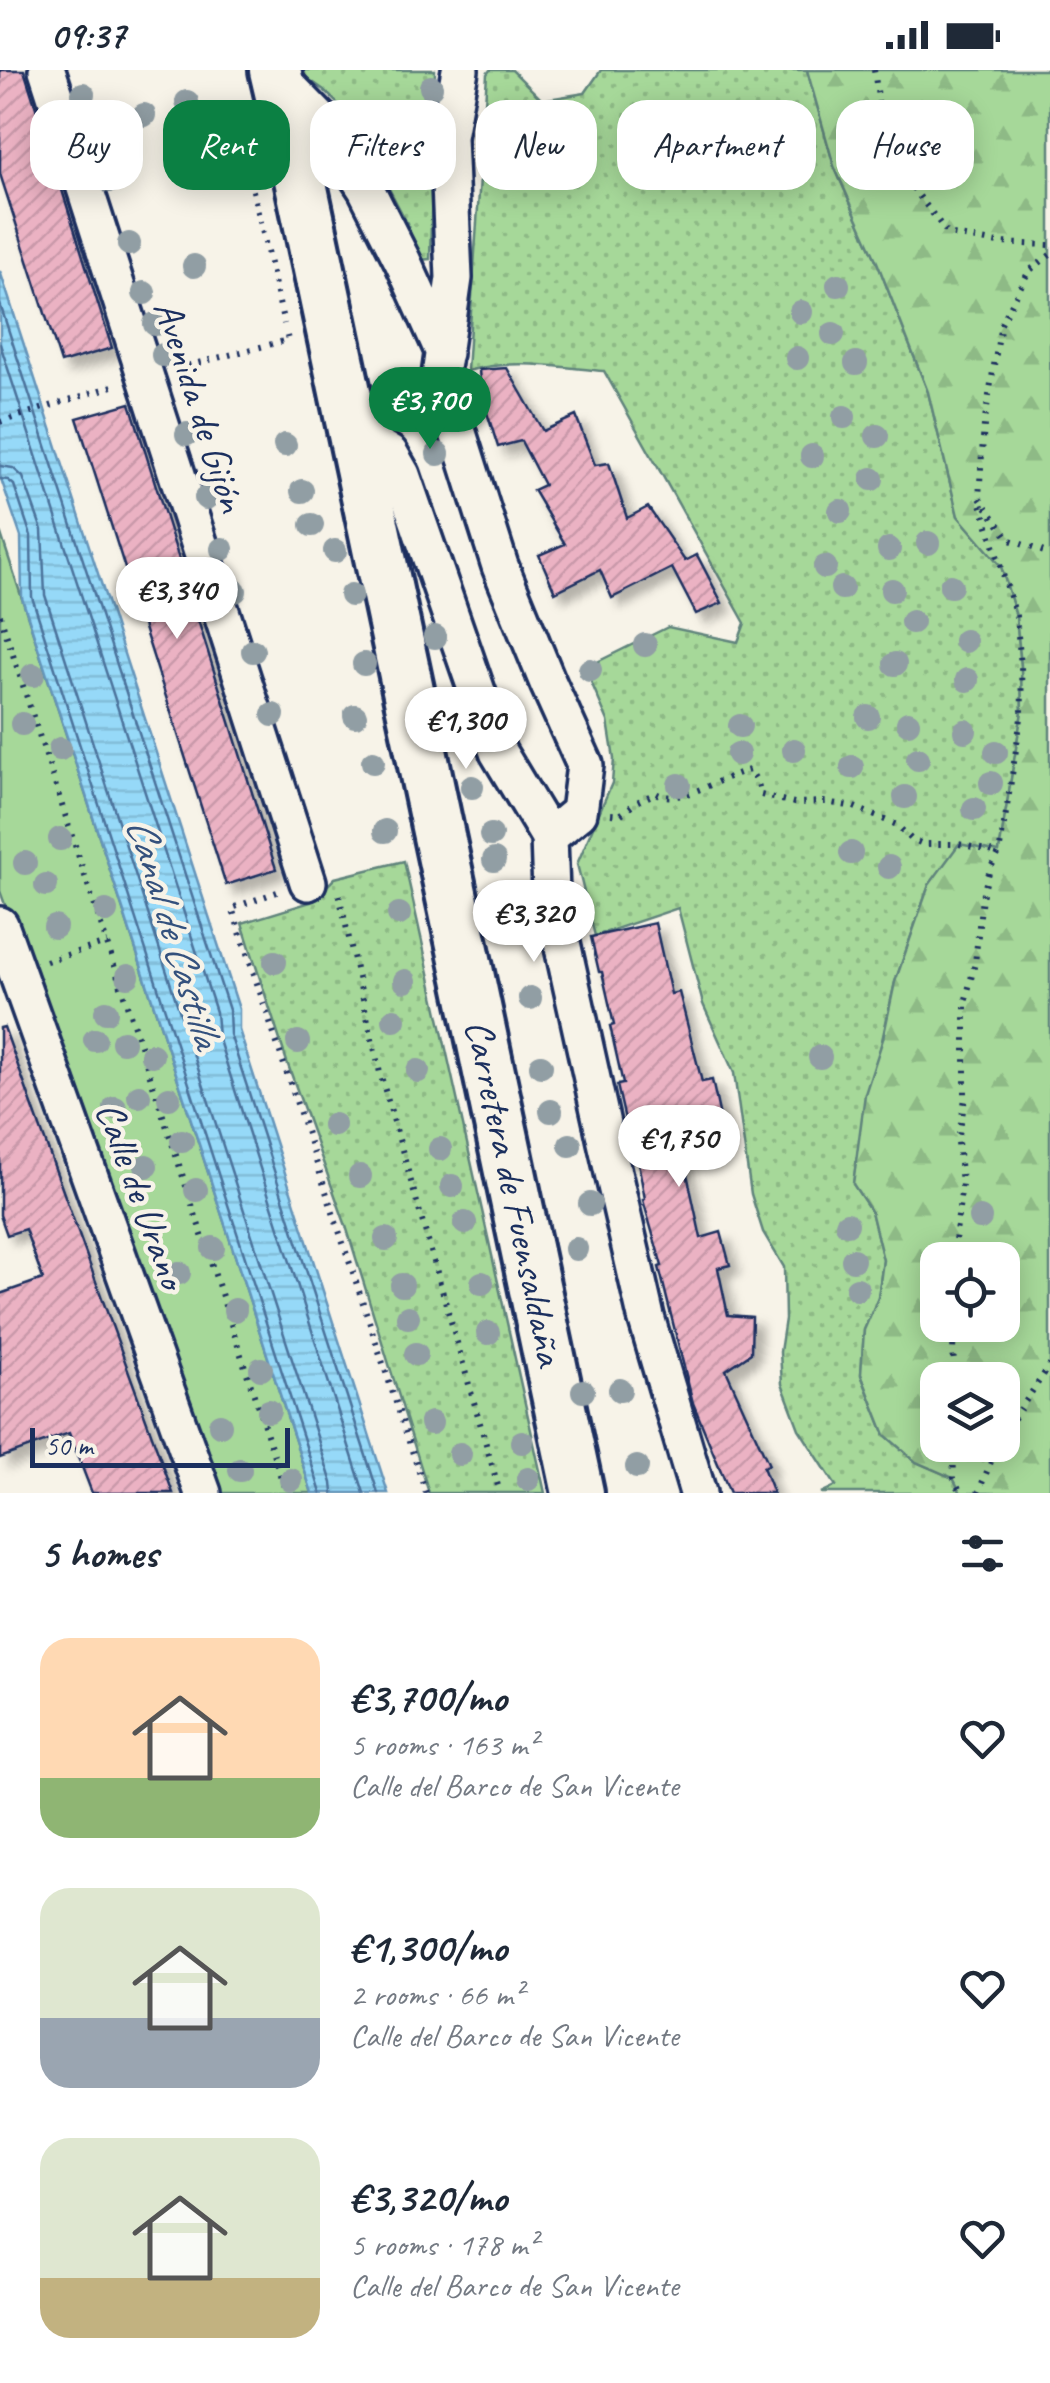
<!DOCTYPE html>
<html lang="en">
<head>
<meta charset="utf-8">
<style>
	:root { --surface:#fff; --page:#f6f6f7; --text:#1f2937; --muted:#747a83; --accent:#0b8043 }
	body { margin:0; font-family:Caveat,sans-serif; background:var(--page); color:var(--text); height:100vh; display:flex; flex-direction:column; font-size:38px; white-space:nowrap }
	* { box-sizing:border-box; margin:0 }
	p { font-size:32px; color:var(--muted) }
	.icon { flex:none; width:55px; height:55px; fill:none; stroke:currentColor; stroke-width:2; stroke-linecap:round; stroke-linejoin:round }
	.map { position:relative; height:1423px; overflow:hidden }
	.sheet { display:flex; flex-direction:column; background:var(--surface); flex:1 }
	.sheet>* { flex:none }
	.hud { position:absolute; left:30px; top:30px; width:990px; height:90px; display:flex; gap:20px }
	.fabs { position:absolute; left:920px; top:1172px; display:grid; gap:20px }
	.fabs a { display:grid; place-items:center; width:100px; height:100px; border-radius:20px; background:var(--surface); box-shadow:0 5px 25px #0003; font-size:50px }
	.scale { position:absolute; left:30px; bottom:25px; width:260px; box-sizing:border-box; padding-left:10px; border:5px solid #1b2f5e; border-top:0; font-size:28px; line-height:35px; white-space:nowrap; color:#1b2f5e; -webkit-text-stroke:8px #f7f3e8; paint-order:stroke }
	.price { position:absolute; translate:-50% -85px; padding:0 22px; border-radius:35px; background:#fff; color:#222; font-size:32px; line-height:65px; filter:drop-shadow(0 2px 5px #0008) }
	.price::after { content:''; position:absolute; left:50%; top:60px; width:30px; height:22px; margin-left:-15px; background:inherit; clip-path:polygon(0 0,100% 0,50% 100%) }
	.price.on { background:var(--accent); color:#fff }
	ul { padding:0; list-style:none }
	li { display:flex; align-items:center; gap:30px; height:250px; padding:0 40px }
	li span { display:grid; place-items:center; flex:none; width:280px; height:200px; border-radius:30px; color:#555 }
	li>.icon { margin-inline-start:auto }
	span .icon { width:120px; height:120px; fill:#fffc; stroke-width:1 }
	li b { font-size:42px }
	h2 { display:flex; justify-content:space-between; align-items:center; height:120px; padding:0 40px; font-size:42px }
	.pill { padding:0 35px; border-radius:30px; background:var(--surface); box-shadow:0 5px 25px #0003; font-size:35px; line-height:90px }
	.pill.on { background:var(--accent); color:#fff }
	.status { display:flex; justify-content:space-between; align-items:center; height:70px; padding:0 50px; background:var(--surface); direction:ltr }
	.status svg { height:28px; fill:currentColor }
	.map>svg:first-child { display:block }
	.grass { fill:url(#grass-dots); stroke:#60847c; stroke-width:2.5 }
	.forest { fill:url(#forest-firs); stroke:#60847c; stroke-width:2.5; fill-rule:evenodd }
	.garden { fill:#a6d899; stroke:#60847c; stroke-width:2.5 }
	.water { fill:url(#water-rules); stroke:#6595ba; stroke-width:2.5 }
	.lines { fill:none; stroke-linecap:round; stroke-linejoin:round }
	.shore { stroke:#4c739c; stroke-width:2.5 }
	.building { fill:url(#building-hatch); stroke:#1b2f5e; stroke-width:2.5; filter:url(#shadow) }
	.minor-casing { stroke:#1b2f5e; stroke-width:42 }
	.secondary-casing { stroke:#1b2f5e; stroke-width:58 }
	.path { stroke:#1b2f5e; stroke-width:6; stroke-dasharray:2.5 8; stroke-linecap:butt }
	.minor { stroke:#f7f3e8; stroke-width:35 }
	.secondary { stroke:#f7f3e8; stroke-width:50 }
	.tree { fill:#919ea4 }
	.labels { text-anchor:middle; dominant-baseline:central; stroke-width:9; stroke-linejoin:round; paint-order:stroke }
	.street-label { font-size:40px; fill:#1b2f5e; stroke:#f7f3e8 }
	.water-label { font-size:42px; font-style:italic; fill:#34517d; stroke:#f7f3e8 }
</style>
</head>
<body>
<div class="status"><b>09:37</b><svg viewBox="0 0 49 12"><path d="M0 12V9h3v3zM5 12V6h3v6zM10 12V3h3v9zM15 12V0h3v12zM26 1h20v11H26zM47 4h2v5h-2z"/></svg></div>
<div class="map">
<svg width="1050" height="1423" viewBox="0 0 1050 1423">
	<defs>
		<pattern id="grass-dots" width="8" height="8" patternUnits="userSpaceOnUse" patternTransform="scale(2.5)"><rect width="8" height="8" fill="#a6d899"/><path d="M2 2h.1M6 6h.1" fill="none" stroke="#8eba86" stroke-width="1.8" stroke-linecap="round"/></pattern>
		<pattern id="forest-firs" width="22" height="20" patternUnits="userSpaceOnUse" patternTransform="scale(2.5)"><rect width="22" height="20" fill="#a6d899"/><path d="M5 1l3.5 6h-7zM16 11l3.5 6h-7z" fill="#8eba86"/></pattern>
		<pattern id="water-rules" width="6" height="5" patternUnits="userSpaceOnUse" patternTransform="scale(2.5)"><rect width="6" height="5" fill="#96d9f8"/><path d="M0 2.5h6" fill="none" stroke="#81bbd7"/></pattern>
		<pattern id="building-hatch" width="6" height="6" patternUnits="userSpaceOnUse" patternTransform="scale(2.5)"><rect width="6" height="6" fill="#ebb2c3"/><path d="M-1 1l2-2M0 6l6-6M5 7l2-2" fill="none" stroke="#c999aa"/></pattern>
		<filter id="shadow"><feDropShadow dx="9" dy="9" stdDeviation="5" flood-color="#0004"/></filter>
	</defs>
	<rect width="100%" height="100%" fill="#f7f3e8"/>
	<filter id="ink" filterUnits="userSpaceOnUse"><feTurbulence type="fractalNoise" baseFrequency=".01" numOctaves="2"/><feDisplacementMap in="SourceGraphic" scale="20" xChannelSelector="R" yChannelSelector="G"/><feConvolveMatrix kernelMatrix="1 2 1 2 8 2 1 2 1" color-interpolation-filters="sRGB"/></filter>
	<g filter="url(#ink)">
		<path class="grass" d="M302,0h133l-5,189 -11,1 -12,-37 -49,-93 -18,-24 -16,-16 -20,-14z
			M490,0h22l30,30 43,-7 16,-23h206l27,96 43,96 51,130 30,124 43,50 15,50 5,49 1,47 -23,141 -70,32 -34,97 -36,162 -6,40 18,27 12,49 -5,38 -14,32 -3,45 24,60 31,27 38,16 7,15h-140l15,-7 -37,-57 -17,-45 -2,-32 5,-33 -1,-52 -21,-35 -12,-38 -17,-121 -31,-69 -25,-96 -83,28 -18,-72 35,-81 2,-24 -6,-38 -23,-53 83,-41 70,15 7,-19 -141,-252c-46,-4 -91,-13 -137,0l20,-297z
			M404,791l141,632h-116l-83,-267 -59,-164 -45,-139 69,-21 24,-24z"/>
		<path class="forest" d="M807,0h243v1423h-89l-8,-15 -37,-16 -31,-27 -24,-61 3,-44 14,-32 5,-38 -12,-49 -18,-27 12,-90 18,-55 12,-57 34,-97 30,-41 40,8 23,-140 -1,-47 -5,-49 -15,-50 -43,-50 -30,-124 -51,-130 -43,-96zM938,1190h64v65h-64zM938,1310h64v65h-64z"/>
		<path class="garden" d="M0,461l312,962h-91l-221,-602z"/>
		<path class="water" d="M0,201l239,738v21l149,463h-76l-290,-895 -1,-61 -21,-61z"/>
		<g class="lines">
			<path class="shore" d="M0,234l229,706 1,24 148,459
				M0,274l216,668 2,25 146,456
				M0,396l13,2 10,9 19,53 3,65 287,888 1,10
				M0,409l8,1 6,5 17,51 1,61 289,896"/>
		</g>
		<path class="building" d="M0,0h24l88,278 -51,15 -61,-189z
			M507,298l36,63 33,-15 19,49 14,-2 18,55 21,-11 37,54 12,-6 25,48 -26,11 -24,-46 -60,30 -12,-28 -45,22 -16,-37 26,-11 -32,-54 11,-5 -23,-44 -23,6 -17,-53 -2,-24z
			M130,333l146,466 -50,16 -149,-467z
			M655,853l16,71 8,-2 23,90 10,-2 8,37 -44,6 25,115 20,-6 9,33 -12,3 10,47 24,2 -1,36 -25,17 43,95 -6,2 10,26h-43l-37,-90 -34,-136 3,-1 -19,-66 2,-1 -12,-63 -4,1 -12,-52 6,-1 -13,-58 4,-1 -12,-53h-3l-8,-35z
			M4,957l67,186 102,280h-81l-23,-60 -69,25v-164l43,-15 -18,-50 -18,6 -7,-20v-187z"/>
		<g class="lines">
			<defs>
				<path id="minor" d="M47,0l261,812
					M460,0l-12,67 6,141 -14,98 60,190 48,117 37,82 -6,47 -30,25
					M276,4l45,46 45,69 37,73 41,91
					M354,362l36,22 12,21 96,277 51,85 2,56 55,249 40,175 52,176
					M0,855l203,568"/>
				<g id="secondary">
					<path id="s1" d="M275,0l22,95 281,1328"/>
				</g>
			</defs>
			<use href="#minor" class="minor-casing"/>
			<use href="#secondary" class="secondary-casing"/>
			<path class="path" d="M874,0l9,61 27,53 38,50 50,9 52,2
				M258,106l-8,2 34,146
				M1050,185l-21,16 -28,53 -17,101 -5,72 31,43 40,14
				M178,298l110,-28 -1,-4
				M0,352l113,-36
				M0,545l286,878
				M611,744l9,1 17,-13 19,-9c23,14 67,-18 94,-23l8,13 3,12 33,8 32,-1 28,5 43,18 14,14 12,5h36l40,9
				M277,822l-45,16 194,585
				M339,825l41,178 120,420
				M46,891l61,-18
				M957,1190l-2,-20 7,-56 -4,-42 7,-44v-95l10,-40 7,-66 8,-28 9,-16 6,-34 17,-107 -1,-47 -5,-49 -37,-119
				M954,1255l-1,27 3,28
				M1002,1366l48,-71
				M953,1375l1,33 7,15
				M978,1423l20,-48"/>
			<use href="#minor" class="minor"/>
			<use href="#secondary" class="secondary"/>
		</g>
		<g class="tree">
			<circle cx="431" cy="17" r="12"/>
			<circle cx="83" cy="24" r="12"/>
			<circle cx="187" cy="32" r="12"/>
			<circle cx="144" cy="45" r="12"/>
			<circle cx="100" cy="70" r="12"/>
			<circle cx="421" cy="101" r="12"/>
			<circle cx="110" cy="111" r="12"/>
			<circle cx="129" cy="174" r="12"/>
			<circle cx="194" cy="196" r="12"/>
			<circle cx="838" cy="215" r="12"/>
			<circle cx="144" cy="223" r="12"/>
			<circle cx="801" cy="242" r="12"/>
			<circle cx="155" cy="254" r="12"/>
			<circle cx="833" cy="264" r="12"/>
			<circle cx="163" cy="285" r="12"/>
			<circle cx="797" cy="288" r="12"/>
			<circle cx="856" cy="293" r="12"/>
			<circle cx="427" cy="325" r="12"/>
			<circle cx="844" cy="347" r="12"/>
			<circle cx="187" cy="364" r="12"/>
			<circle cx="877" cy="366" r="12"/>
			<circle cx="285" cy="375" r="12"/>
			<circle cx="438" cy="384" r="12"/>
			<circle cx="812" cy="386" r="12"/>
			<circle cx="872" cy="409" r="12"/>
			<circle cx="302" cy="421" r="12"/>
			<circle cx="206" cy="428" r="12"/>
			<circle cx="840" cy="441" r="12"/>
			<circle cx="312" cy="455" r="12"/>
			<circle cx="928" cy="473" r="12"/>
			<circle cx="222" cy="479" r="12"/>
			<circle cx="889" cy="479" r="12"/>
			<circle cx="335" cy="481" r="12"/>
			<circle cx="825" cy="497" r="12"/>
			<circle cx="951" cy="516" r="12"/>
			<circle cx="842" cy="518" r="12"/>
			<circle cx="892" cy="520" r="12"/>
			<circle cx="235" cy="521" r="12"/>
			<circle cx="351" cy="525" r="12"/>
			<circle cx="912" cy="552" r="12"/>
			<circle cx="435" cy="567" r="12"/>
			<circle cx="965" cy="571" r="12"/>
			<circle cx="645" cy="575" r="12"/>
			<circle cx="253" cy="581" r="12"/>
			<circle cx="364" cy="594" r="12"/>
			<circle cx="895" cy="594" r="12"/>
			<circle cx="590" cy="600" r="12"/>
			<circle cx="33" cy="605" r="12"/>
			<circle cx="967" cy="610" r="12"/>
			<circle cx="273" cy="645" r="12"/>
			<circle cx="355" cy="646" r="12"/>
			<circle cx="868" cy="647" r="12"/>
			<circle cx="908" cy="653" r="12"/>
			<circle cx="22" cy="654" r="12"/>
			<circle cx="456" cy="655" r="12"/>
			<circle cx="740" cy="656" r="12"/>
			<circle cx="965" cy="661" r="12"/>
			<circle cx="60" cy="679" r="12"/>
			<circle cx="794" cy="680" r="12"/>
			<circle cx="996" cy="682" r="12"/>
			<circle cx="738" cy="684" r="12"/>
			<circle cx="918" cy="689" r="12"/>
			<circle cx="373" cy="692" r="12"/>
			<circle cx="852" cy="697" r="12"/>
			<circle cx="991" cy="713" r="12"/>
			<circle cx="679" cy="715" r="12"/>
			<circle cx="472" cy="717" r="12"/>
			<circle cx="905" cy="727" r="12"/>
			<circle cx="974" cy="739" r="12"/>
			<circle cx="385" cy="761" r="12"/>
			<circle cx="491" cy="765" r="12"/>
			<circle cx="60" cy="769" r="12"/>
			<circle cx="851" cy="783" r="12"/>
			<circle cx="494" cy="790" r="12"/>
			<circle cx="25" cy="793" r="12"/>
			<circle cx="889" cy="797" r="12"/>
			<circle cx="46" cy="815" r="12"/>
			<circle cx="106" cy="841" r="12"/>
			<circle cx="399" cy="844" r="12"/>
			<circle cx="520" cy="848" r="12"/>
			<circle cx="55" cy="857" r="12"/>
			<circle cx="275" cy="892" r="12"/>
			<circle cx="128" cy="906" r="12"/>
			<circle cx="405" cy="911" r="12"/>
			<circle cx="530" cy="928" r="12"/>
			<circle cx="106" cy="942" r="12"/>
			<circle cx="394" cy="950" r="12"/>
			<circle cx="95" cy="970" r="12"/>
			<circle cx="123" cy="972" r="12"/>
			<circle cx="298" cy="972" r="12"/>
			<circle cx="152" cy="985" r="12"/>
			<circle cx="820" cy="987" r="12"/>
			<circle cx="541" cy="996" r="12"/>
			<circle cx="418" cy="1001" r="12"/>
			<circle cx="139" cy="1026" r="12"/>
			<circle cx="169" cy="1028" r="12"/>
			<circle cx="115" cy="1038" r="12"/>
			<circle cx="551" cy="1041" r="12"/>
			<circle cx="334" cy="1055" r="12"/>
			<circle cx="182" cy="1071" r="12"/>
			<circle cx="570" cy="1075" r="12"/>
			<circle cx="440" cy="1079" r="12"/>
			<circle cx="146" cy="1096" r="12"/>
			<circle cx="360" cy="1106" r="12"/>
			<circle cx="452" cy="1116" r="12"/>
			<circle cx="196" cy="1120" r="12"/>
			<circle cx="590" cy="1134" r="12"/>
			<circle cx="980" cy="1148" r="12"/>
			<circle cx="465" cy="1153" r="12"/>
			<circle cx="847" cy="1154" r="12"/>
			<circle cx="386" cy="1169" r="12"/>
			<circle cx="213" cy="1178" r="12"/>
			<circle cx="576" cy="1179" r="12"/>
			<circle cx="853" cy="1190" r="12"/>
			<circle cx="179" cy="1203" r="12"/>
			<circle cx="482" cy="1213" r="12"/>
			<circle cx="402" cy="1215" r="12"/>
			<circle cx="857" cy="1219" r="12"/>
			<circle cx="235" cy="1240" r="12"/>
			<circle cx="408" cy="1247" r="12"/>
			<circle cx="488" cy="1263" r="12"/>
			<circle cx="416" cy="1284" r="12"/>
			<circle cx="261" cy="1299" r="12"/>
			<circle cx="620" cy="1320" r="12"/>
			<circle cx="583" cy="1321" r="12"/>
			<circle cx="269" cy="1341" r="12"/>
			<circle cx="431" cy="1353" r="12"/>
			<circle cx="220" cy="1355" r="12"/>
			<circle cx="522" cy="1372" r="12"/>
			<circle cx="460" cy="1384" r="12"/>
			<circle cx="637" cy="1397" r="12"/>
			<circle cx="240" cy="1400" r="12"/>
			<circle cx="528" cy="1409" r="12"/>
			<circle cx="291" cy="1410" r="12"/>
		</g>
	</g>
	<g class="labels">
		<g class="street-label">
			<text transform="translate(200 336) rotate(72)">Avenida de Gijón</text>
			<text stroke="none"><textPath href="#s1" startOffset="1148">Carretera de Fuensaldaña</textPath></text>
			<text transform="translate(141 1125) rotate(70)">Calle de Urano</text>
		</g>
		<g class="water-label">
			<text transform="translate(174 862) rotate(73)">Canal de Castilla</text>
		</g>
	</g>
</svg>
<div class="fabs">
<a><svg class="icon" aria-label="locate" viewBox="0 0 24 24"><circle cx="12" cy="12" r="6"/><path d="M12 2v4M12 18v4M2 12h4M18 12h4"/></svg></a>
<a><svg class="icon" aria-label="layers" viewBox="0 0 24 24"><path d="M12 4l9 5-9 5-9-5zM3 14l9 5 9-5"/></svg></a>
</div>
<div class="scale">50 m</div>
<b class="price on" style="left:430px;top:382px">€3,700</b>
<b class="price" style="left:177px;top:572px">€3,340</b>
<b class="price" style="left:466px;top:702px">€1,300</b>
<b class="price" style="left:534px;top:895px">€3,320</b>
<b class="price" style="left:679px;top:1120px">€1,750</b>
<div class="hud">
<a class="pill">Buy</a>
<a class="pill on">Rent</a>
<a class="pill">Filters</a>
<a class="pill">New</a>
<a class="pill">Apartment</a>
<a class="pill">House</a>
</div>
</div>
<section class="sheet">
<h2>5 homes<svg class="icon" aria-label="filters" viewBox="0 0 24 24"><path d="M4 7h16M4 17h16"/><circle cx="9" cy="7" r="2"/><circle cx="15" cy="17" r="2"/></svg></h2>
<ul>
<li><span style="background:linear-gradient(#ffd9b3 70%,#8fb573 0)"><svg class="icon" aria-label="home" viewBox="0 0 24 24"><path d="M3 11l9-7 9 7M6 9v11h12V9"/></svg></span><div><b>€3,700/mo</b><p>5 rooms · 163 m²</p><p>Calle del Barco de San Vicente</p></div><svg class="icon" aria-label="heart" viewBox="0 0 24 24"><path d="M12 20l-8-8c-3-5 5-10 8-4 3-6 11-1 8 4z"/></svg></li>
<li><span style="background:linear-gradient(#dfe7d0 65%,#9aa5b1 0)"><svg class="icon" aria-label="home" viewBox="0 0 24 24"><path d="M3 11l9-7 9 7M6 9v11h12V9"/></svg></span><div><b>€1,300/mo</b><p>2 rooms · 66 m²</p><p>Calle del Barco de San Vicente</p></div><svg class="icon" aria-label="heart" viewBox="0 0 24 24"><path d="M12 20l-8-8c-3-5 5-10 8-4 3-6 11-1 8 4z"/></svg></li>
<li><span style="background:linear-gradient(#dfe7d0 70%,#c2b280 0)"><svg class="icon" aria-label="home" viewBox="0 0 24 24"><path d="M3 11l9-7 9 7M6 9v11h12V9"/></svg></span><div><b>€3,320/mo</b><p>5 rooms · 178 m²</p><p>Calle del Barco de San Vicente</p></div><svg class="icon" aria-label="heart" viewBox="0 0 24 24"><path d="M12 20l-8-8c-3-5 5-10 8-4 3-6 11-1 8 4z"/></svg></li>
</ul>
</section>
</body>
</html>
